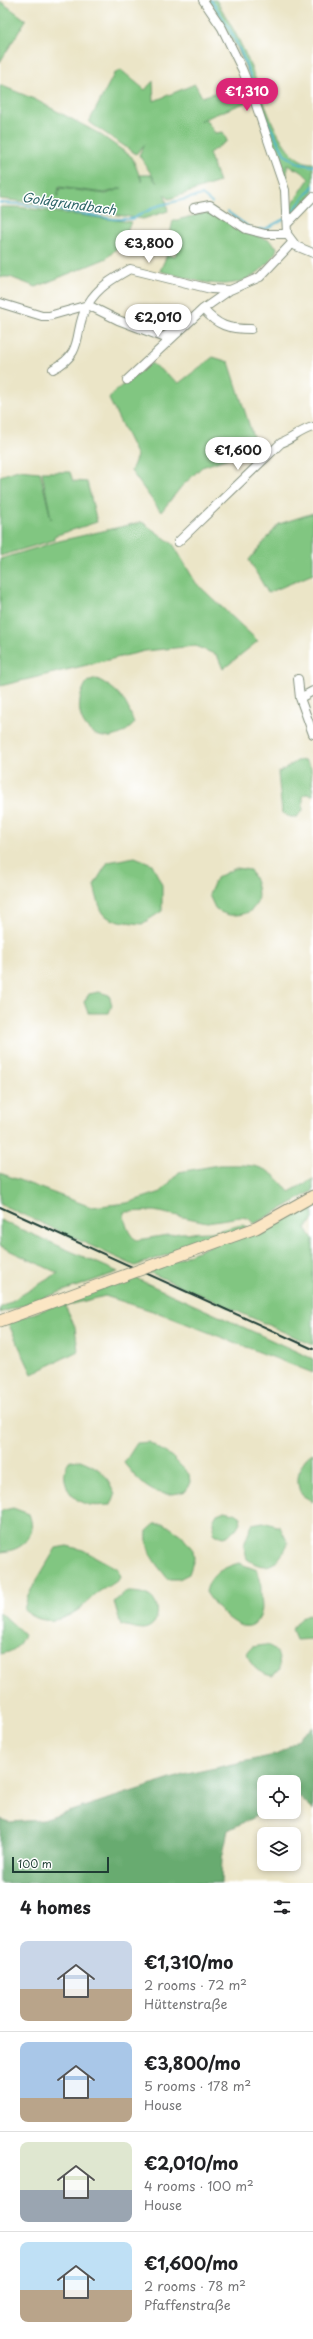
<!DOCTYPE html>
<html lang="en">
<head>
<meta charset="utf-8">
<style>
	:root { --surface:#fff; --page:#f2f2f2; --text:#202124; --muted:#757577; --line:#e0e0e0; --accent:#db2777 }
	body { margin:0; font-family:"Playpen Sans",sans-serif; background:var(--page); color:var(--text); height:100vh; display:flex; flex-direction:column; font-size:15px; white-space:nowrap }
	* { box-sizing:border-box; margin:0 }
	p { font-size:13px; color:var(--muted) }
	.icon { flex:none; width:22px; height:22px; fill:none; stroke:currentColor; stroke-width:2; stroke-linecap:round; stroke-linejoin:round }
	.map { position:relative; height:1883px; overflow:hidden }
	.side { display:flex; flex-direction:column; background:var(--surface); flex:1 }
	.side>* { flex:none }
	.tools { position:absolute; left:257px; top:1775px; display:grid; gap:8px }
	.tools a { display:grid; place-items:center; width:44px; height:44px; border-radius:8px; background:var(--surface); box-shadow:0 2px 6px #0003; font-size:20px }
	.scale { position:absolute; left:12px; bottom:10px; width:97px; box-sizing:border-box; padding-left:4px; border:2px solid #1f3d34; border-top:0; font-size:11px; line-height:14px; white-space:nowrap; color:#1f3d34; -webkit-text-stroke:3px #fff; paint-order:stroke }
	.price { position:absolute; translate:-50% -34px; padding:0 9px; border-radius:14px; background:#fff; color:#222; font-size:13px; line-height:26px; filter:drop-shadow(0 1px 2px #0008) }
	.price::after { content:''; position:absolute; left:50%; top:24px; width:12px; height:9px; margin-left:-6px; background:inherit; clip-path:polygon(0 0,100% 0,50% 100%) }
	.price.on { background:var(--accent); color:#fff }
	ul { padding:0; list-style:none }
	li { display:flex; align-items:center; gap:12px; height:100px; padding:0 20px }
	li+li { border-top:1px solid var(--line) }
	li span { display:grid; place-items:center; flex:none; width:112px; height:80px; border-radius:8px; color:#555 }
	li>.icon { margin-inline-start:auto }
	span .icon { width:48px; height:48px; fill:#fffc; stroke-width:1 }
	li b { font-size:17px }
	h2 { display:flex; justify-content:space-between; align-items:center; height:48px; padding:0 20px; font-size:17px }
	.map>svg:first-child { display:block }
	.green { fill:#81c681; stroke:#50825a; fill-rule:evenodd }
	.forest { fill:#68ab6f; stroke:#447452 }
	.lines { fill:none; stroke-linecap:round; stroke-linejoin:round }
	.stream { stroke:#4db3cc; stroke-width:2 }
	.street-casing { stroke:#85917e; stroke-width:10 }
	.secondary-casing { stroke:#85917e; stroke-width:13 }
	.street { stroke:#fff; stroke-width:8 }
	.secondary { stroke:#fbe6c4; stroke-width:11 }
	.rail { stroke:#1f3d34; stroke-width:2 }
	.secondary-bridge-casing { stroke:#85917e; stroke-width:13; stroke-linecap:butt }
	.secondary-bridge { stroke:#fbe6c4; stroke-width:11 }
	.labels { text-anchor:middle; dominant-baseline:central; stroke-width:3; stroke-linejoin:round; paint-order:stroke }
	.water-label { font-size:13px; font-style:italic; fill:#2f6669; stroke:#fff }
</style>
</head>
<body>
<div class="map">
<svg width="313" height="1883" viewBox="0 0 313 1883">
	<rect width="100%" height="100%" fill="#fff"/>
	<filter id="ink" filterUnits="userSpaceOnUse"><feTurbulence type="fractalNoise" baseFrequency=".025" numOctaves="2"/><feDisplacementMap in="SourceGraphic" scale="8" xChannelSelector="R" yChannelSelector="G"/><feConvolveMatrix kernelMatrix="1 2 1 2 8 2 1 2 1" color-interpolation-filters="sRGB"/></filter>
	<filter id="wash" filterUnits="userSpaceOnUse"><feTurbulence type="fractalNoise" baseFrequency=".012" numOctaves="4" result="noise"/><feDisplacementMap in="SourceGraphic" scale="16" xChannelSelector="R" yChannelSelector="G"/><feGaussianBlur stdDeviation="0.9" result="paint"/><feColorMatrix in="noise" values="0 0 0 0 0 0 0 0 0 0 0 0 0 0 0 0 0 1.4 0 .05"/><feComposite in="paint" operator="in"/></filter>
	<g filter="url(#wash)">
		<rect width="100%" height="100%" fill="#ebe5c7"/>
		<path class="green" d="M207,0h9c13,21 25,42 34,65 11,25 29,99 63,98v31l-24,24 -1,-8 21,-31 -7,-7 -15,-7v19h-1l-37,-108 -12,-28z
			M0,1l26,19 -26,42z
			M121,70l24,20 8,-9 1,20 41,-17 7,13 40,-13 7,17 -50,20 6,-2 10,14 8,-1 4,9 -18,12 10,29 -50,17 -4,-5 3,17 -25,8 -89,-14 -54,-6v-114l34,14 64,34 34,24 10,25 -2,-7h11l6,8 -18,-28 6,-11 -9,10 -47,-32 25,-48zM59,187l46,6 17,-5 -16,6 -46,-6 -3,10z
			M0,207h17l114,15 -12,24 -12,12 -71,29 -26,-10h-10z
			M213,211l34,21 22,8 8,7c-1,8 -6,12 -11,18 -31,33 -68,15 -106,6l7,-16 8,1 3,-8 -10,-6 5,-21z
			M213,357l16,5 26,81 -24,14 -29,10 -21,20 -20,25 -30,-41 6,-15 -28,-57 6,-8 36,-28 28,20z
			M18,470l22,2 11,47 -9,-47h28l3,9 14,1 10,40 -43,14v4l-54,16v-80z
			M313,513v61l-45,19 -19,-33 30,-36z
			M142,522l31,22 23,39 62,58 -35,28 -6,-14 -22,-9 -50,5 -145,35v-127l59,-18z
			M97,679c21,10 31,23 37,45 -33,34 -71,-4 -47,-42z
			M305,760l6,7 2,28 -7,-1 -3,2v14l-6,7h-7l-8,-4 -4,-40 19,-12z
			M135,857l17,7 10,21v26l-20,13c-38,-5 -39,-1 -48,-39l14,-23z
			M236,868l14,2c12,20 13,45 -16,45 -6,1 -13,-3 -18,-5l-7,-15 7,-17z
			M99,992l10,3 3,10 -3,8h-21l-4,-11 5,-8z
			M219,1165c34,0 48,-3 70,27l24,-13v12l-59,33 -6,-6 -8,-1 -33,5 -53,-11 -30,1c0,8 4,24 13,28l43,-7 31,-1 31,-7 5,2 -112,39 -135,-62v-31l91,34 36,-4 34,-11 18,-20z
			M313,1201v18l-7,9 7,11v106l-164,-73z
			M0,1220l118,52 -118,41v-5l58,-35 -58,-27z
			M133,1277l180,82v14l-154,-60 -54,-17 -40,10 10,21 3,24 -46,23 -24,-51z
			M149,1442l23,15 17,17 1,8 -4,9c-31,10 -44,-6 -62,-28l13,-20z
			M313,1453v49c-3,-2 -8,-5 -11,-7 -9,-13 -2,-36 11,-42z
			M80,1460c21,8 27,15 35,35l-4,10c-8,0 -18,2 -25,-1 -19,-6 -27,-27 -17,-43z
			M13,1508l16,6c9,23 -7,37 -29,38v-41z
			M225,1511l10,2 6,4c-1,10 -9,18 -18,20l-9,-3 -1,-13 4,-7z
			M263,1522l17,5 8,16c-9,20 -20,31 -41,16l-3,-14 8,-21z
			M155,1524h10l16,11 12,15 1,9 -5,15 -10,5h-11c-13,-16 -23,-27 -21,-48z
			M67,1546l16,4 35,19 2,9c-7,7 -12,8 -20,13 -7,4 -13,12 -19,17 -19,14 -39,18 -57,2l4,-15 28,-47z
			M239,1563l18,7c4,8 4,15 4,24 0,6 2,14 0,19 -12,34 -46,-6 -55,-21 4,-18 16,-24 33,-29z
			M125,1592c8,0 17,0 24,4 13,8 11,31 -6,33 -6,0 -15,-3 -22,-4l-7,-23z
			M0,1612l24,22c-5,13 -10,18 -24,20z
			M310,1615l3,5 -1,19 -16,1 -4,-10c4,-9 8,-13 18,-15z
			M265,1645c14,3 14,12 15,25l-8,6c-14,-3 -21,-9 -25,-23l5,-6z"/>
		<path class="forest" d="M313,1727v83l-14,-13 -5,2v-17h-30v30l-36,18 -6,28 -1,25h-221v-64l9,3 34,-2 140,-45 96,-21z"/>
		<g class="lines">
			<path class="stream" d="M211,0c20,28 35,59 44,92
				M263,113l22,42 15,9 13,2
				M0,203l21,1 93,15h18l25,-13 45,-11 10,8
				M228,212l21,15
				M289,216l24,-30
				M259,229h6l19,-10"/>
		</g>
	</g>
	<g filter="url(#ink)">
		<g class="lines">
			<defs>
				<path id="street" d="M203,0l19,28 20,41 12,30 31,91 2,44 9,12 17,7
					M194,208l16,-3 36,24 19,5h22
					M287,224l26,-27
					M0,303l42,13h7l39,-11
					M88,305l30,15 45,17 11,-6
					M203,309c15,17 25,20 48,20
					M53,369c34,-17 19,-39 35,-65 10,-17 26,-26 42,-35l81,20 19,1
					M127,380l76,-71 27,-19 30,-13 32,-34
					M178,542l103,-99c12,-4 19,-13 32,-16
					M298,679l2,19 13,36
					M300,698l13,-7"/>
				<path id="secondary" d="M164,1261l92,-33 57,-32
					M0,1321l104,-38"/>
			</defs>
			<use href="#street" class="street-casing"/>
			<use href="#secondary" class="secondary-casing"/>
			<use href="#street" class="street"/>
			<use href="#secondary" class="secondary"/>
			<path class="rail" d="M0,1207l313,142"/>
			<defs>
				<path id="secondary-bridge" d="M104,1283l60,-22"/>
			</defs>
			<use href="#secondary-bridge" class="secondary-bridge-casing"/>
			<use href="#secondary-bridge" class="secondary-bridge"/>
		</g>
	</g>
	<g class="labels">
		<g class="water-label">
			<text transform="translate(69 203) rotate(8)">Goldgrundbach</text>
		</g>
	</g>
</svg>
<div class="tools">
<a><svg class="icon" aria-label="locate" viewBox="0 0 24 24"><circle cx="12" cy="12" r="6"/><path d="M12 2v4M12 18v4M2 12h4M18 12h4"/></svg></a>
<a><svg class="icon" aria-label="layers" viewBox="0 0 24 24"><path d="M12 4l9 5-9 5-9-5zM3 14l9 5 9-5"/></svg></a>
</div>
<div class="scale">100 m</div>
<b class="price on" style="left:247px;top:112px">€1,310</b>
<b class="price" style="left:149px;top:264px">€3,800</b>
<b class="price" style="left:158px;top:338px">€2,010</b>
<b class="price" style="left:238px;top:471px">€1,600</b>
</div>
<section class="side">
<h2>4 homes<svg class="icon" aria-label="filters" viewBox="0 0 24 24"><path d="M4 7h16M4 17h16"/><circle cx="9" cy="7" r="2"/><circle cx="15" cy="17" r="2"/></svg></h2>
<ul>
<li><span style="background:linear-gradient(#c9d6e8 60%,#b9a48a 0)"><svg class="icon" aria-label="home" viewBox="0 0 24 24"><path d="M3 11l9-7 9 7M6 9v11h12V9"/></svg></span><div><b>€1,310/mo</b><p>2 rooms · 72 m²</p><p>Hüttenstraße</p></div></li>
<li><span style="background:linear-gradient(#a9c7e8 70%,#b9a48a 0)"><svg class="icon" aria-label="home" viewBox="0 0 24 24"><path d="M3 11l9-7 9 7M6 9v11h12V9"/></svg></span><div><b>€3,800/mo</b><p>5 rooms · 178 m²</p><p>House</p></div></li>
<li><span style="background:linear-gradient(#dfe7d0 60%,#9aa5b1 0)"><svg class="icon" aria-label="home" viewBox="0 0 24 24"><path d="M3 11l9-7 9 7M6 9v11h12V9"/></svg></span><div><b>€2,010/mo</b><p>4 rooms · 100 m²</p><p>House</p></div></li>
<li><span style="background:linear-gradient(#bfe0f5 60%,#b9a48a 0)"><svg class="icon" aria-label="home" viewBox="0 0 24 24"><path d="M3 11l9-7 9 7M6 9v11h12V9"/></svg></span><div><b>€1,600/mo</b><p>2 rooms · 78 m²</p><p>Pfaffenstraße</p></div></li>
</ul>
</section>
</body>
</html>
